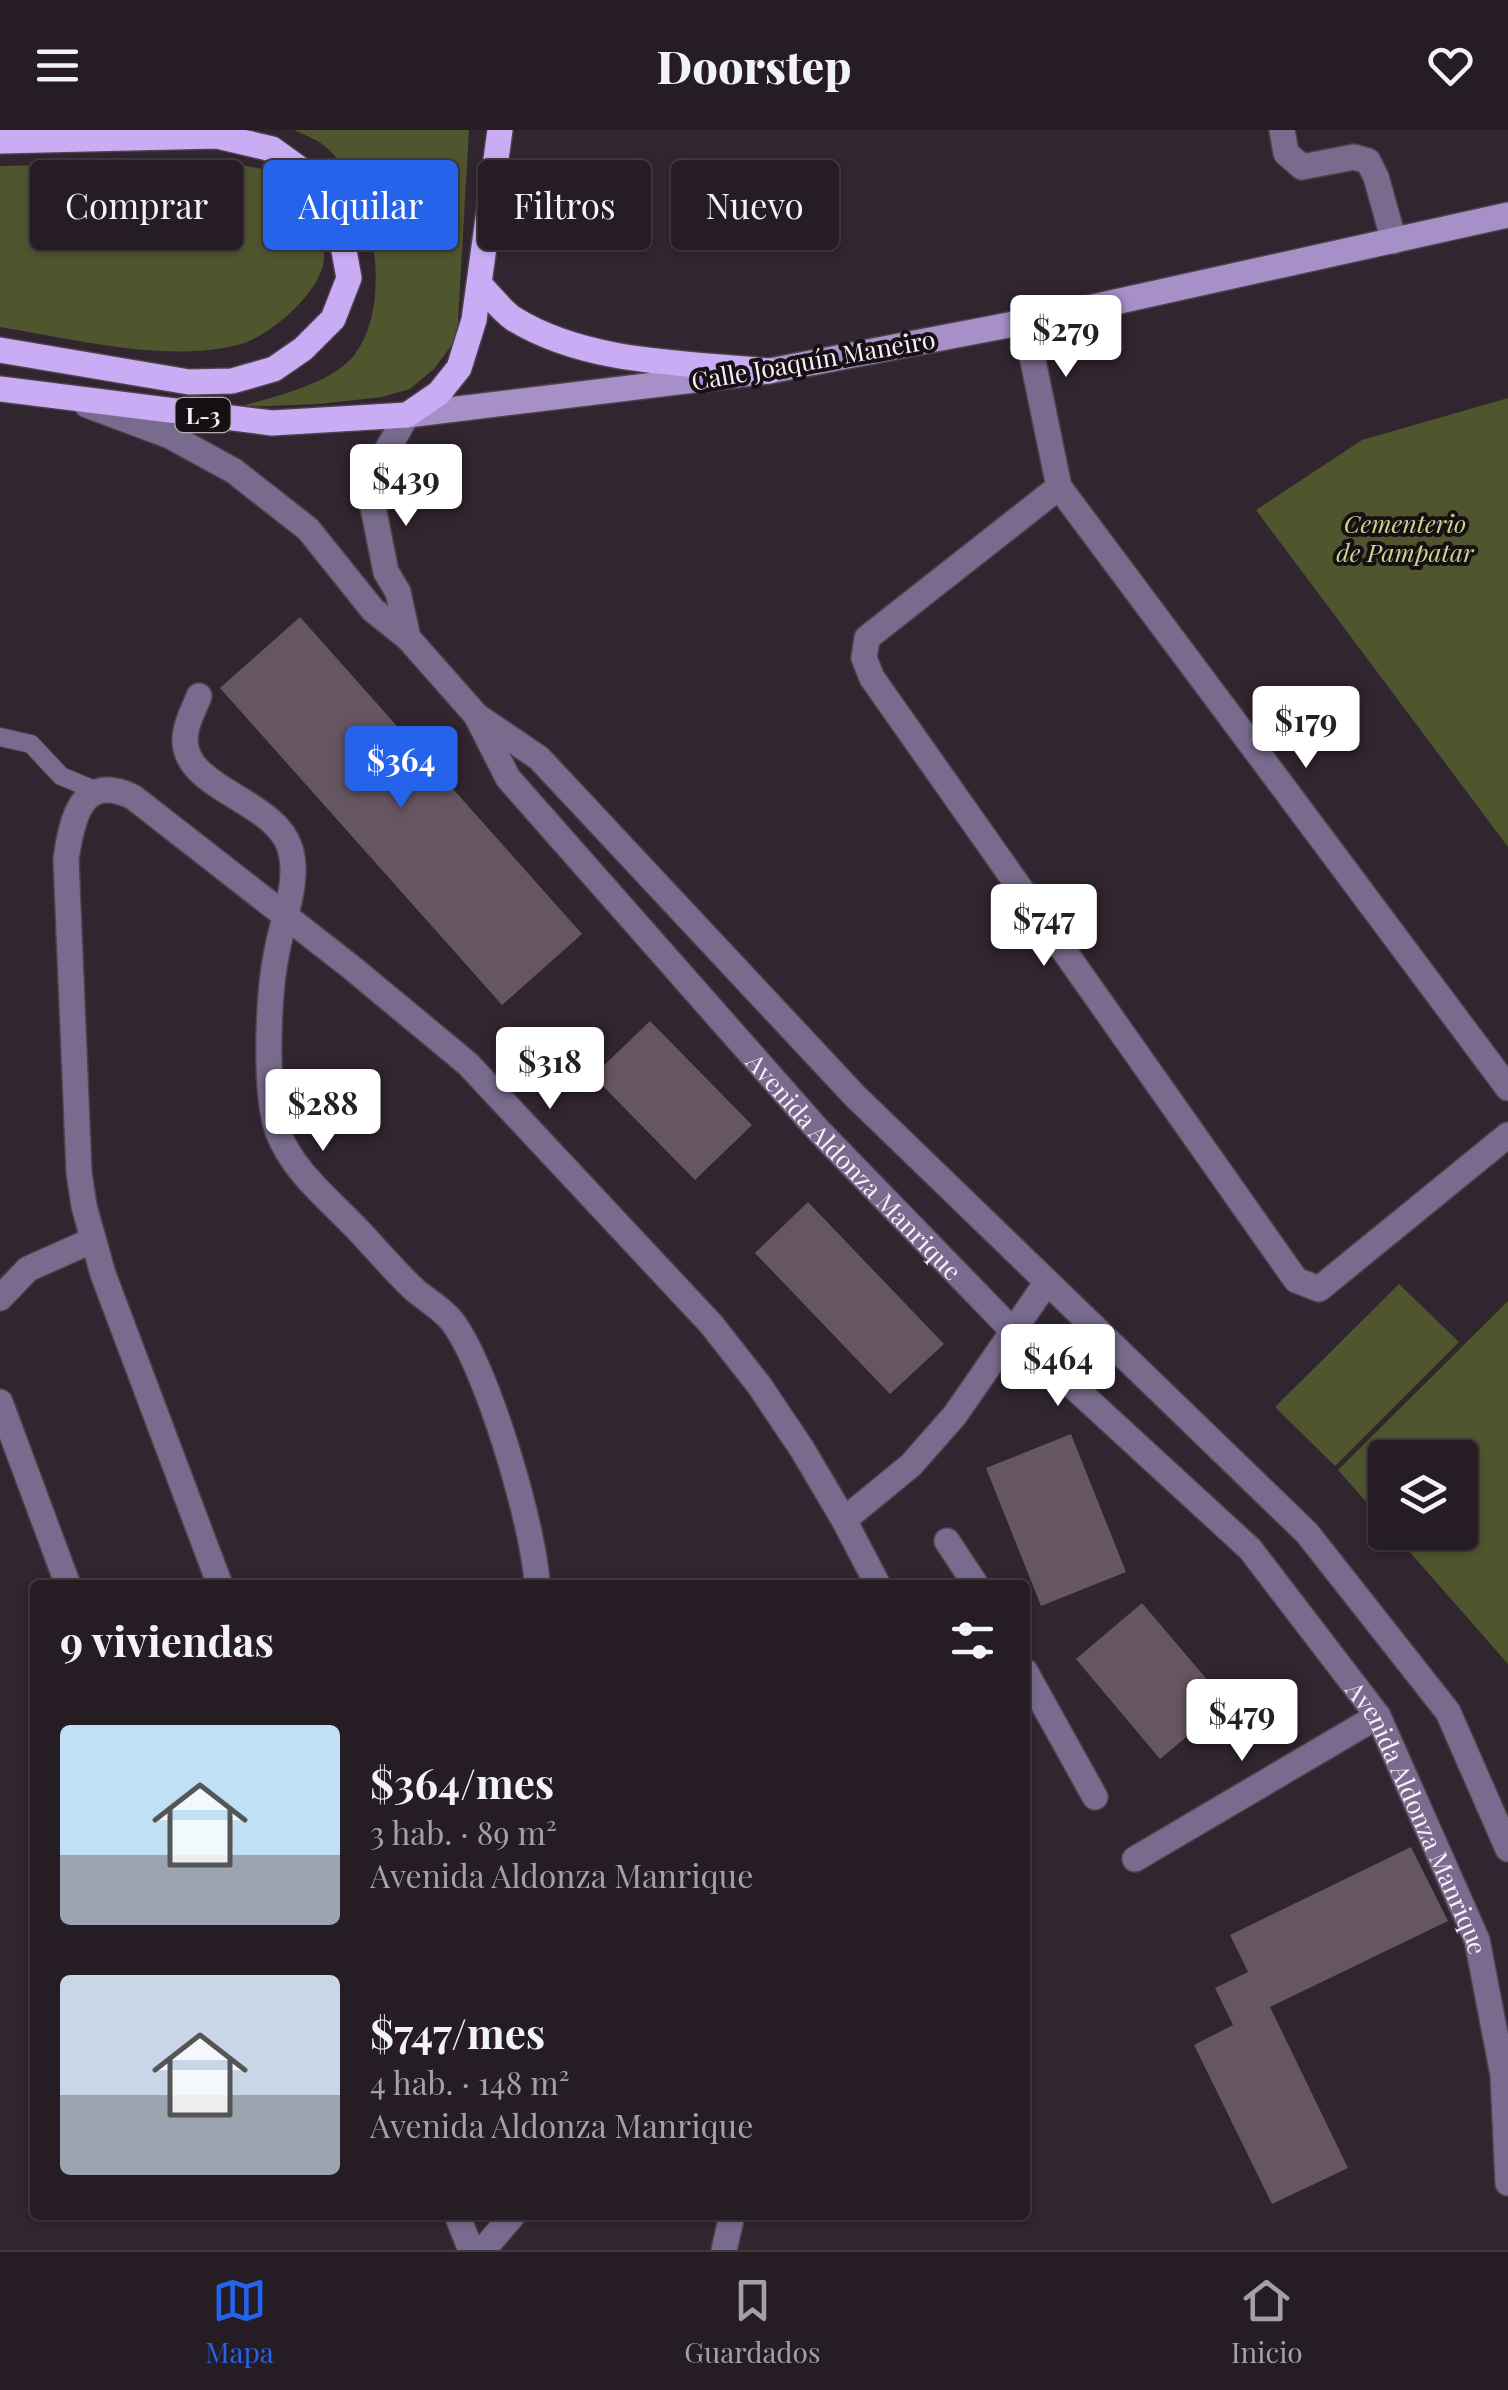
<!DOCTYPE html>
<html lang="es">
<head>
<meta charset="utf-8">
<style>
	:root { --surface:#251c24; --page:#312931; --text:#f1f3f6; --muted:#a3a1a6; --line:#423a41; --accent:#2563eb }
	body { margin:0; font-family:"Playfair Display",serif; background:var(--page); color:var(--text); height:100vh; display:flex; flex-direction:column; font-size:38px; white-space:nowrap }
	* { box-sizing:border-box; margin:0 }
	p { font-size:32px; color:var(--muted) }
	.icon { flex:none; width:55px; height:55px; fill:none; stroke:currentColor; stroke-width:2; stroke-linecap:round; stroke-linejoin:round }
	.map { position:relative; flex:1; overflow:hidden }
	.sheet { position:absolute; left:30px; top:1450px; width:1000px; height:640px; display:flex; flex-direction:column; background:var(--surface); border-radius:10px; box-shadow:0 2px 8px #0004,0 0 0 2px var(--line) }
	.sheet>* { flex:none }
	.top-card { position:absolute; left:30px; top:30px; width:1000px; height:90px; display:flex; gap:20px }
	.tools { position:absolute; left:1368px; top:1310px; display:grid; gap:20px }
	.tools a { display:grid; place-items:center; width:110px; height:110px; border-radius:10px; background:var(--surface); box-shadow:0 2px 8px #0004,0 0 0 2px var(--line); font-size:50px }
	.price { position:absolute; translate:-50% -85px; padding:0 22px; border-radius:10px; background:#fff; color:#222; font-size:32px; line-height:65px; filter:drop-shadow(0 2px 5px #0008) }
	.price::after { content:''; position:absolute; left:50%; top:60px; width:30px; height:22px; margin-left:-15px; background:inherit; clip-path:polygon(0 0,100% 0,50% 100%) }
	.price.current { background:var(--accent); color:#fff }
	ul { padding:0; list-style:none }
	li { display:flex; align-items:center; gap:30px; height:250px; padding:0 30px }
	li span { display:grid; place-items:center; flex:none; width:280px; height:200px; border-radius:10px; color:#555 }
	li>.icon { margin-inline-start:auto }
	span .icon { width:120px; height:120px; fill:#fffc; stroke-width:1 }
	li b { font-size:42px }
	h2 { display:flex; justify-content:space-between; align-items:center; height:120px; padding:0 30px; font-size:42px }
	.chip { padding:0 35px; border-radius:10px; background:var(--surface); box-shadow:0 2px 8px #0004,0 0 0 2px var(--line); font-size:35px; line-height:90px }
	.chip.current { background:var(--accent); color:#fff }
	header { display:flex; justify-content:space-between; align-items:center; height:130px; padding:0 30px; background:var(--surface); font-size:45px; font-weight:800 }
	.tab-bar { display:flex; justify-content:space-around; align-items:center; height:140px; border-top:2px solid var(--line); background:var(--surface); font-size:28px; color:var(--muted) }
	.tab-bar a { display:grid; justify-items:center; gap:5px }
	.tab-bar .current { color:var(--accent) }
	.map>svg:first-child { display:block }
	.green { fill:#4f552d }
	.building { fill:#665661 }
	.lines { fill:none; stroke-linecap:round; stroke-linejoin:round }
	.lane-casing { stroke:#4d414c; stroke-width:20 }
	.street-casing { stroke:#4d414c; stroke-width:28 }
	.secondary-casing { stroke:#4d414c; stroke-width:28 }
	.primary-casing { stroke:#4d414c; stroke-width:28 }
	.lane { stroke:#796b8e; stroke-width:18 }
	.street { stroke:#796b8e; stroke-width:25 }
	.secondary { stroke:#a790c8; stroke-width:25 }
	.primary { stroke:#caacf5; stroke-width:25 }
	.labels { text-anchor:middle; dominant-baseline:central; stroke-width:8; stroke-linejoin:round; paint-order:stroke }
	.shield { fill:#161015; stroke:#b4acb3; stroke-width:2.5 }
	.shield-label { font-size:22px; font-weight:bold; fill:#f8eff7 }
	.street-label { font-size:25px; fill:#f8eff7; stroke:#161015 }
	.park-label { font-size:25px; font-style:italic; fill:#c9d58d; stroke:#161015 }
</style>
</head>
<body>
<header><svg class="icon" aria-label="menu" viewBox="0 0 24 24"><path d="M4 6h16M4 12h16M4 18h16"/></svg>Doorstep<svg class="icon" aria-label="heart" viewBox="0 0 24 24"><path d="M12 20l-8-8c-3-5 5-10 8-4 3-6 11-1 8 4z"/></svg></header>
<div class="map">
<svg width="1508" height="2120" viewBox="0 0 1508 2120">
	<rect width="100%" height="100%" fill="#312530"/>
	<path class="green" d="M294,0h175l-12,208 -23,31 -24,20 -28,8 -63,7 -81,3c34,-10 95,-23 117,-53 39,-52 19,-163 -28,-206 -8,-8 -23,-13 -33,-18z
		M220,31c16,4 37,5 52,12 29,15 55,54 52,87 -3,32 -54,76 -83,84 -70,20 -169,-5 -241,-17v-161z
		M1508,268v449l-252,-337 106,-70z
		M1399,1154l60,58 -124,124 -60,-59z
		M1508,1171v363l-115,-131 67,-1v-74h-75v65l-47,-53z"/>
	<path class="building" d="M300,487l282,317 -80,71 -282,-317z
		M650,891l102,104 -57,55 -102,-104z
		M808,1072l136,142 -54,50 -135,-141z
		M1071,1304l55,138 -85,34 -55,-138z
		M1142,1473l85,100 -67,56 -84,-100z
		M1411,1717l37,74 -178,86 78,161 -76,36 -78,-159 39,-20 -18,-37 33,-16 -18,-37z"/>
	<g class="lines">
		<defs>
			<path id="lane" d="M0,607l31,7 30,32 36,15"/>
			<g id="street">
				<path d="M1282,0l4,23 16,14 52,-10 14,4 8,16 18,64"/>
				<path d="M1025,192l34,165 449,601"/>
				<path id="s1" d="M87,275l83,31 64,35 74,58 65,81 35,28 68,77 32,63 310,352 197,203 235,216 128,167 99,224 26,135 5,108"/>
				<path d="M407,285l-24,42 -10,50 13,65 12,20 10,46"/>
				<path d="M1059,357l-192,151 -3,20 8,20 424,602 23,9 189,-154"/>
				<path d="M199,566c-4,11 -11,23 -13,35 -12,57 88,66 104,117 10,33 -7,70 -13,103 -9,42 -13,142 1,181 15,40 53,69 81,99 19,20 37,42 57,60 12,10 25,17 35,29 35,43 84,209 86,265"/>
				<path d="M480,588l59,40 316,338 452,437 141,179 60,137"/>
				<path d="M0,1168l28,-29 65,-29"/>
				<path d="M0,1272l68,183"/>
				<path d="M844,1390l67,-55 44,-50 92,-133"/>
				<path d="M947,1411l29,44"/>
				<path d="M220,1455l-117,-311 -19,-68 -5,-34 -13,-313c6,-40 15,-87 67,-62l218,170 117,97 243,260 48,61 43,64 42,71 34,65"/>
				<path d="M1025,1541l70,126"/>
				<path d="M1135,1729l243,-143"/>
				<path d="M457,2085l14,35"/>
				<path d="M483,2120l30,-35"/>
				<path d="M724,2120l8,-35"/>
			</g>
			<path id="secondary" d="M407,285l362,-44 256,-49 483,-107"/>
			<path id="primary" d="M0,11l217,-5 55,13 36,26 29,38 12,65 -16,41 -30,30 -29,20 -42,12 -43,1 -189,-32
				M481,156c10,10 21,25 33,33 73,45 172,44 255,52
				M0,259l272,34 135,-8 32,-22 20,-25 15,-48 26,-190"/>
		</defs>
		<use href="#lane" class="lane-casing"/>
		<use href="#street" class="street-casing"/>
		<use href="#secondary" class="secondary-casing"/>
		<use href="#primary" class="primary-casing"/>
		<use href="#lane" class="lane"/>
		<use href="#street" class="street"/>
		<use href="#secondary" class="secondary"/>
		<use href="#primary" class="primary"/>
	</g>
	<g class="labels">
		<rect class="shield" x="175.5" y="268" width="55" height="34" rx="8"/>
		<g class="shield-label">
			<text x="203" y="285">L-3</text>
		</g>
		<g class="street-label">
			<text transform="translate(813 229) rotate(-10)">Calle Joaquín Maneiro</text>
			<text stroke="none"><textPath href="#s1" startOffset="1098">Avenida Aldonza Manrique</textPath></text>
			<text stroke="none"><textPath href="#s1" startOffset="1968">Avenida Aldonza Manrique</textPath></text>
		</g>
		<g class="park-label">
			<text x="1405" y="392">Cementerio<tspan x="1405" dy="29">de Pampatar</tspan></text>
		</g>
	</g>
</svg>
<div class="tools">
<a><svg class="icon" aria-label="layers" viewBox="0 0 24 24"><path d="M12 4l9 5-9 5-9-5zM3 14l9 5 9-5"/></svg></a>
</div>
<b class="price" style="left:1066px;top:250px">$279</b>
<b class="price" style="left:406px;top:399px">$439</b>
<b class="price" style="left:1306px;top:641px">$179</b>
<b class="price current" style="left:401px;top:681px">$364</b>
<b class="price" style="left:1044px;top:839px">$747</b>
<b class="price" style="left:550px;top:982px">$318</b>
<b class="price" style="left:323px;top:1024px">$288</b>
<b class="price" style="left:1058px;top:1279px">$464</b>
<b class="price" style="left:1242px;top:1634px">$479</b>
<div class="top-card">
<a class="chip">Comprar</a>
<a class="chip current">Alquilar</a>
<a class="chip">Filtros</a>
<a class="chip">Nuevo</a>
</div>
<section class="sheet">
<h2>9 viviendas<svg class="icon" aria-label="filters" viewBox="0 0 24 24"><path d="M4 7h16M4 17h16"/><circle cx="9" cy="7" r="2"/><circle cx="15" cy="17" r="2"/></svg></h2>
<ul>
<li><span style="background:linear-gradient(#bfe0f5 65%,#9aa5b1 0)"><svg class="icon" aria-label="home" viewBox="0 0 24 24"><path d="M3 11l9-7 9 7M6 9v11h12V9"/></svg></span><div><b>$364/mes</b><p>3 hab. · 89 m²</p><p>Avenida Aldonza Manrique</p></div></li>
<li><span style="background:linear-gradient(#c9d6e8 60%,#9aa5b1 0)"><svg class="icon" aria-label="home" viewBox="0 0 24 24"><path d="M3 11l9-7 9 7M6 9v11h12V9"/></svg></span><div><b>$747/mes</b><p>4 hab. · 148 m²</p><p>Avenida Aldonza Manrique</p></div></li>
</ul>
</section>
</div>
<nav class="tab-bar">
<a class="current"><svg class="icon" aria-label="map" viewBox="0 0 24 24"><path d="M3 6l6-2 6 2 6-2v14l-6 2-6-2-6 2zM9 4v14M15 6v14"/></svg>Mapa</a>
<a><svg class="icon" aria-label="saved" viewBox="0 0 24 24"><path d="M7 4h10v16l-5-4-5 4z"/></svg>Guardados</a>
<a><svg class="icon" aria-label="home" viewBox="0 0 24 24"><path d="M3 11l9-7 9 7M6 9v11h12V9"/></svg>Inicio</a>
</nav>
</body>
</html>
